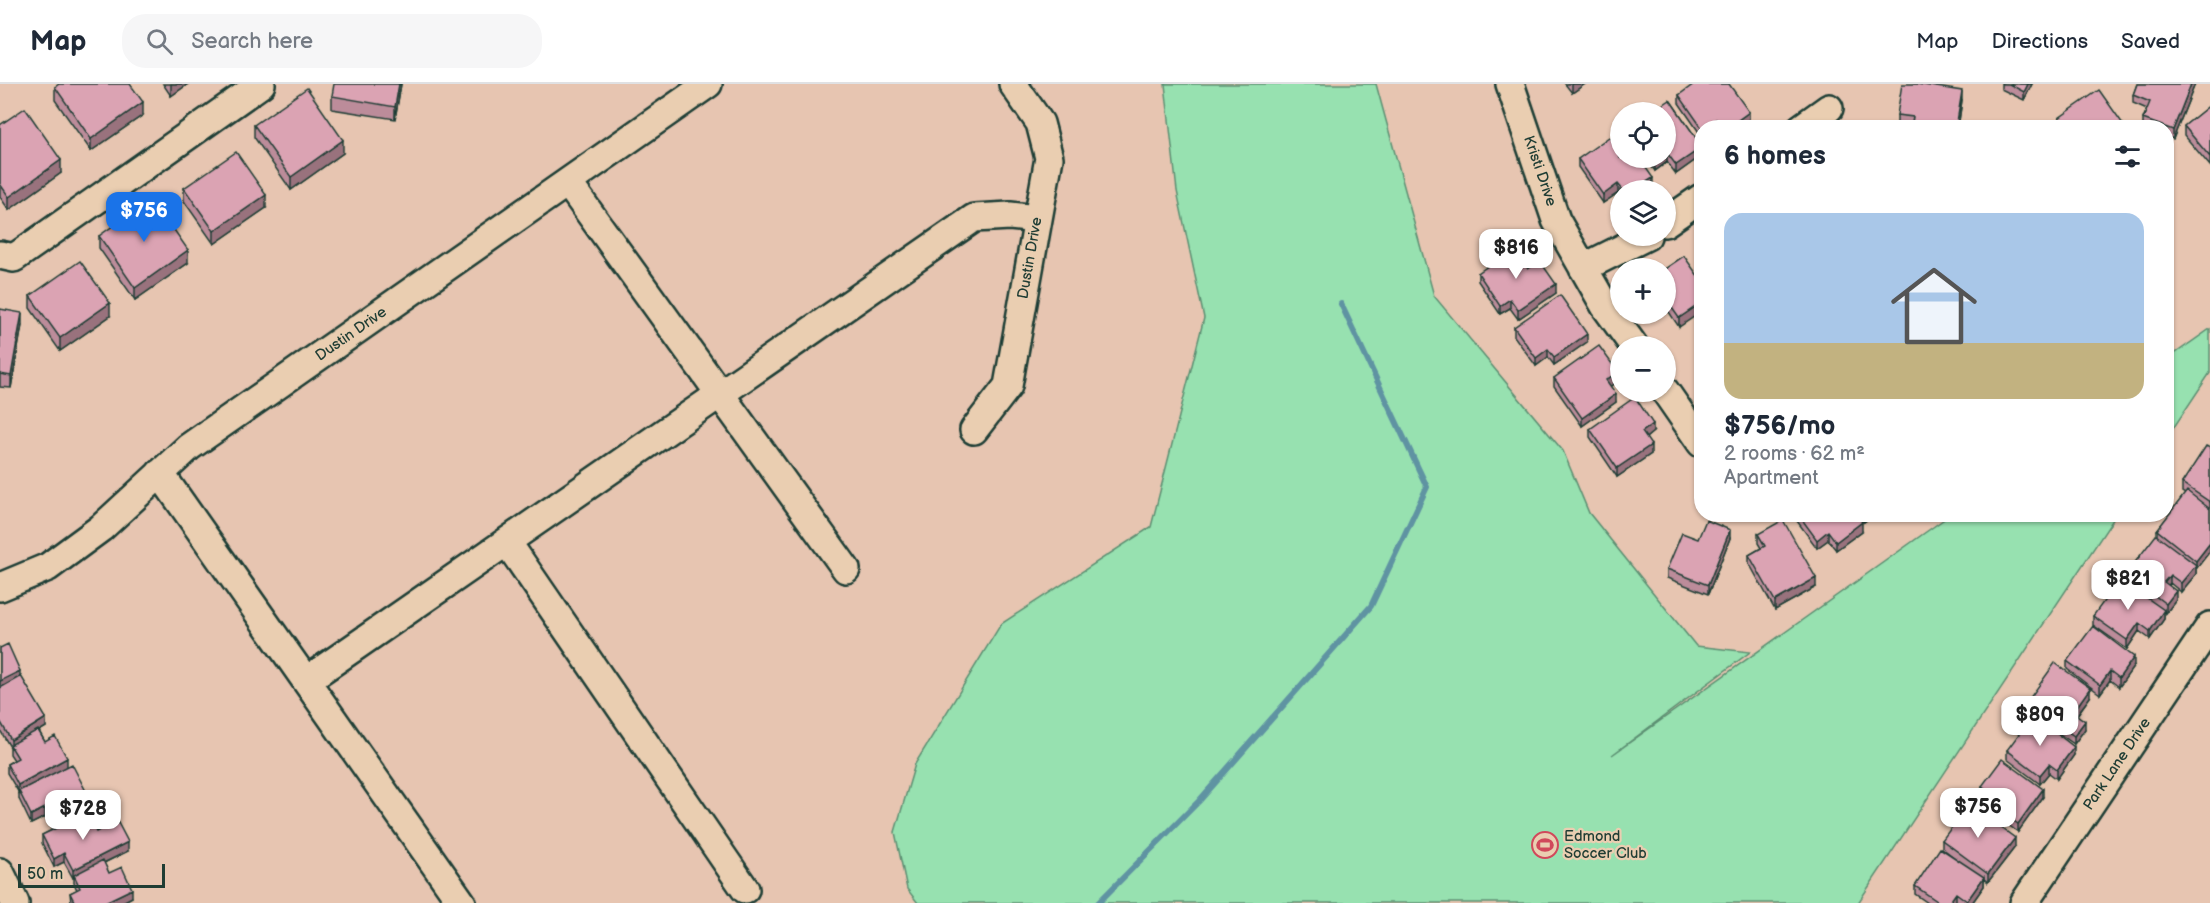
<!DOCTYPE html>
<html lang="en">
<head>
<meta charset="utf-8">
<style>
	:root { --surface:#fff; --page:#f6f6f7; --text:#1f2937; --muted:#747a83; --line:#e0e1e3; --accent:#1a73e8 }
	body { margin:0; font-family:"Balsamiq Sans",sans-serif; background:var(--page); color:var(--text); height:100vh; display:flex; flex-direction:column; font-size:22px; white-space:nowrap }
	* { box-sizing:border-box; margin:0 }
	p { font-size:20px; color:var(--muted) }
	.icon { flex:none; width:33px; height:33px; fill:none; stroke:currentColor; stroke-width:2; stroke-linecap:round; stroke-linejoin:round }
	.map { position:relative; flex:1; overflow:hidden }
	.panel { position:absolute; left:1694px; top:36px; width:480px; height:402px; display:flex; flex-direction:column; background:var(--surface); border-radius:24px; box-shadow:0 2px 4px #0004 }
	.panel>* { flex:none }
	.buttons { position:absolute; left:1610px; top:18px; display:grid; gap:12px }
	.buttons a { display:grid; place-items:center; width:66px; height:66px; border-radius:50%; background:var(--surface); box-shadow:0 2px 4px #0004; font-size:30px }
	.scale { position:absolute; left:18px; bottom:15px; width:147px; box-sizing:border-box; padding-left:6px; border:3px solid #1f3d34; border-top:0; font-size:16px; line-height:21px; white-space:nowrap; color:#1f3d34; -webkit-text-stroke:4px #eaceb1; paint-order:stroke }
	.price { position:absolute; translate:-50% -51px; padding:0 14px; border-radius:12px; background:#fff; color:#222; font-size:20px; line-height:39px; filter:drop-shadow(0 2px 3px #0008) }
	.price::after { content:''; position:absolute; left:50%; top:36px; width:18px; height:14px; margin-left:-9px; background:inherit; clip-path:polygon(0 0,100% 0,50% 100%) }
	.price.current { background:var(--accent); color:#fff }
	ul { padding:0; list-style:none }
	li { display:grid; align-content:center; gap:12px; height:318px; padding:0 30px }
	li span { display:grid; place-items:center; height:186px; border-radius:18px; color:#555 }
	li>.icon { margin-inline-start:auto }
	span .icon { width:108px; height:108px; fill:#fffc; stroke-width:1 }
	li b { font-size:26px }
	h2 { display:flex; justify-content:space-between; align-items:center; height:72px; padding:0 30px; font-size:26px }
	header { display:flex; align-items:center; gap:36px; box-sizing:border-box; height:84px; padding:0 30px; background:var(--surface); border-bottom:2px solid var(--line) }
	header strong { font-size:28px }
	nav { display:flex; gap:33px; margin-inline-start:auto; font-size:21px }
	.search { width:420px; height:54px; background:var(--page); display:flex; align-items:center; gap:15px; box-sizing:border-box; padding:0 21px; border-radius:24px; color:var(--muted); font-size:22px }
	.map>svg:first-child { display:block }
	.green { fill:#97e1b0; stroke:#5b8f72; stroke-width:1.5 }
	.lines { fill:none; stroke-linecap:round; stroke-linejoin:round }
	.stream { stroke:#5f93a2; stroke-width:6 }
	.minor-casing { stroke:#1f3d34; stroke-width:32 }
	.minor { stroke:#eaceb1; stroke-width:27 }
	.wall { fill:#bc8c9a; stroke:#1f3d34; stroke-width:1.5 }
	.shaded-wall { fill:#99727d; stroke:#1f3d34; stroke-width:1.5 }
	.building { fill:#dba3b3; stroke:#1f3d34; stroke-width:1.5 }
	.labels { text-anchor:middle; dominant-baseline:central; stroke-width:4.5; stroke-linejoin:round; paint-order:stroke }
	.street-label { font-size:15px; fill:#1f3d34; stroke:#eaceb1 }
	.poi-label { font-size:15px; fill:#1f3d34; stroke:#eaceb1; text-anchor:start }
</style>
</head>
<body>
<header>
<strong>Map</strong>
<div class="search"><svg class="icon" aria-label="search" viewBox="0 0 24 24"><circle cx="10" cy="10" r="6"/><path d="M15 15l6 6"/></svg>Search here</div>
<nav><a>Map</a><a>Directions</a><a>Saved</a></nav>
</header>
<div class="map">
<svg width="2210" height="819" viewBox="0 0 2210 819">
	<rect width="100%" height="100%" fill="#e7c5b1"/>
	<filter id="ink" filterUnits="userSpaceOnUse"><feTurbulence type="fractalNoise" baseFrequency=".0167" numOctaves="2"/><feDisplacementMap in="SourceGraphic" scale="12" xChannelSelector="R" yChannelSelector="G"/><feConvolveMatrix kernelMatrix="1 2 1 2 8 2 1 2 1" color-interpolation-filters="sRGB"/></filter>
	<g filter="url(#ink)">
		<path class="green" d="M1165,0h211l58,212 129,155 26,62 107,133 54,6 -138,103 338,-240h166l-258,388h-940l-11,-14 -12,-57 20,-68 86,-140 150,-97 53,-209 -27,-127z
			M2210,245v44l-44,66v-79z"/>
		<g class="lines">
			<path class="stream" d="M1098,819l101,-102 172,-195 56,-119 -86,-183"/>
			<defs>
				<path id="minor" d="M1510,0l46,136 49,86 29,40
					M1801,44l28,-20
					M568,99l278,386
					M1665,139l36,-25
					M0,171l14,3 247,-174
					M1583,184l64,-32
					M1665,307l36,52
					M974,346l34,-44 41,-228 -9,-35 -27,-39
					M160,389l302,430
					M507,458l238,347
					M0,503l48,-20 53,-39 88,-81 519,-363
					M307,596l667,-462 36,-2 27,3
					M0,788l15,31
					M2024,819l186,-277"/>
			</defs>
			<use href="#minor" class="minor-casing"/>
			<use href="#minor" class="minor"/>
		</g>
		<path class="wall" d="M163,0h25l-17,12z
			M401,0l-6,35 -63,-10v-13z
			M1565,0h20l-13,9z
			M2001,0h31l-8,16 -23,-11z
			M2137,0h58l-22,55 -7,-3v-8l-23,-1v-8l4,-10 -14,-6v-8z
			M55,3l88,28 -52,36 -36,-51z
			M1679,11l70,26 -10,7h-38v7l-22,-32z
			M1670,16l31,45v11l-25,18 -9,-12 -12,9 -10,-13h20z
			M1962,16l-4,28h-47v-2l-14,-2v-9z
			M2210,21v61l-26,-31v-9z
			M2059,34l64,10h-64z
			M0,41l61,48 -52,37 -9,-13z
			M254,41l89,28 -52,37 -37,-53z
			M1616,63l37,39 -6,4h-27v5l-2,-2 -15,10 -25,-36v-8z
			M184,104l82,20 -52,36 -30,-43z
			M99,152l89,27 -53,37 -36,-52z
			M1684,172l-5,71 -14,-21v-37z
			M1528,185l28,24 -38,26 -8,-11 -10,6 -22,-33v-8z
			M30,212l80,20 -50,35 -30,-43z
			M0,225l22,16 -11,63 -11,-1z
			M1514,243l73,15 -33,23 -6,-8 -12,9 -22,-30z
			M1554,294l64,3 -8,5 6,16 -34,24 -28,-40z
			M1590,345l63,3 -7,6 5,16 -34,23 -27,-40z
			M2210,364v103l-14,18v5l-15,18 -11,-9 -1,3 7,14 -10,13 -2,-2v8l-14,20 -11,-8 -12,18 -34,-24v-9l33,-34v-8l31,-38v-6l28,-36 -3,-2v-9z
			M1797,430h1l64,17 -26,19 -8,-10 -11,8 -20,-27z
			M1859,430h16l-11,8z
			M1758,450l58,53 -41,23 -26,-47v-8l12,-7 -3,-5z
			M1730,454l-22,56 -41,-16v-9l31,-30z
			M0,564l20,28 26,51 -7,4 6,11 22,25 25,45 -5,2 9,18 32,19 -24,12 5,10 23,24 -11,6h-50l-1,-10 7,-3 -3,-7v-5h-1l-9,-16 -10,5 -12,-24v-8l10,-5 -7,-13 -14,7 -12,-25v-6l-12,-20v-9l7,-4 -4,-6v-7l-10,-17z
			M2067,577l67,5 -15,21 -9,-7 -10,14 -33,-25z
			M2090,613l-13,18 8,14 -11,15 -47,-33v-9z
			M2007,666l67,5 -17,24 -8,-6 -9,11 -33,-25z
			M1982,702l61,11 -25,35 -31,-22v-8l2,-3 -7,-4z
			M1942,756l73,7 -27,35 -4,-3v7l-12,17h-14l-2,-1 -1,1h-27l-13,-9v-8l45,-24 -18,-14z"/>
		<path class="shaded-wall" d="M171,0h17l-17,12z
			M399,0h2l-6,35v-12z
			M1573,0h12l-13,9v-8z
			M2028,0h4l-8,16v-8z
			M2191,0h4l-22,55v-9z
			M1962,7v9l-4,28h-2z
			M143,18v13l-52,36v-12z
			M1749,28v9l-10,7h-12z
			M1716,35v9h-12z
			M343,56v13l-52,37v-13z
			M1701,64v8l-25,18v-9z
			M1667,69v9l-12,9v-9l6,-4h4v-3z
			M61,76v13l-52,37v-13z
			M1653,94v8l-6,4h-13z
			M1618,100v9l-15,10v-8z
			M266,111v13l-52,36v-13z
			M188,166v13l-53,37v-12z
			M1556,200v9l-38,26v-9z
			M1510,215v9l-10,6v-8z
			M110,219v13l-50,35v-13z
			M1701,219v9l-22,15v-9z
			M2170,227v8l-4,3v-8z
			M22,229v12l-11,63v-12z
			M1587,250v8l-33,23v-8z
			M1548,265v8l-12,9v-8z
			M1618,288v9l-12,8v-9z
			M1616,310v8l-34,24v-8z
			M1653,340v8l-11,9v-9z
			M1651,361v9l-34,23v-9z
			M1864,430h11l-11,8z
			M1862,438v9l-26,19v-8z
			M1730,446v8l-22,56v-9z
			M1828,447v9l-11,8v-8z
			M2210,459v8l-14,18v-8z
			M2196,481v9l-15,18v-9z
			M2170,491v8l-6,8v-9z
			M1816,494v9l-41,23v-9z
			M2176,507v9l-10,13v-9z
			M2164,526v9l-14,20v-8z
			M2139,539v8l-12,18v-9z
			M2134,573v9l-15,21v-9z
			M20,587v8l-20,10v-8z
			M2110,587v9l-10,14v-9z
			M2090,604v9l-17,23v-8z
			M46,634v9l-35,21v-8z
			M2085,637v8l-11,15v-8z
			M2074,663v8l-17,24v-9z
			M67,674v9l-48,24 -1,3v-9z
			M2049,680v9l-9,11v-9z
			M2043,705v8l-25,35v-8z
			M92,719v9l-40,19v-8z
			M45,724v9l-14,7v-9z
			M2015,754v9l-27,35v-8z
			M128,758v9l-53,26 -1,-2v3h-1v-8z
			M64,769v9l-10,5v-8z
			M1984,793v9l-12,17h-5v-2z
			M132,805v8l-11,6h-18z
			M1956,809v9l-1,1h-6z"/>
		<path class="building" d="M59,0h71l13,18 -52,37 -36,-52z
			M334,0h65l-4,23 -63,-11z
			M1694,0h35l20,28 -22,16h-5l-6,-9 -12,9h-2l-23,-33z
			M1902,0h15l45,7 -6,37h-45l2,-11 -16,-2z
			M2009,0h19l-4,8z
			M2137,0h54l-18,46 -30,-11 7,-17 -17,-7z
			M307,4l36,52 -52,37 -37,-52z
			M2099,6l24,34 -5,4h-53l-6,-10z
			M1670,16l31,45v3l-25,17 -9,-12 -2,2v-43h-13z
			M2210,21v52l-26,-31z
			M25,24l36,52 -52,37 -9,-13v-59z
			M1609,53l7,10 4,-3v14h19l14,20 -19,12h-11l-5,-6 -15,11 -25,-36z
			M236,68l30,43 -52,36 -30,-43z
			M1651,74h10l-6,4z
			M152,114l36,52 -53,38 -36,-52z
			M1514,164l14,21 12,-8 16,23 -38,26 -8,-11 -10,7 -22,-33z
			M1684,172l17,24v23l-22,15 -14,-20v-29z
			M80,177l30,42 -50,35 -30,-42z
			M1560,211l27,39 -33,23 -6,-8 -12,9 -22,-31z
			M2166,221l4,6 -4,3z
			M0,225l22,4 -11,63 -11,-2z
			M1599,262l19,26 -12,8 10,14 -34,24 -28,-40z
			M1635,313l18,27 -11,8 9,13 -34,23 -27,-39z
			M2206,362l4,2v54l-28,-19z
			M2187,407l23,18v34l-14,18 -39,-31z
			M1798,430h59l5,8 -26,20 -8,-11 -11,9z
			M1706,436l24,10 -22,55 -41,-16 15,-36 16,6z
			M1783,436l33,58 -41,23 -26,-46 16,-9 -7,-12z
			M2156,451l40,30 -15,18 -11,-8 -6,7 12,9 -10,13 -40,-30z
			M2120,495l44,31 -14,21 -11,-8 -12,17 -34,-24z
			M2093,542l41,31 -15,21 -9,-7 -10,14 -33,-24z
			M8,560l12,27 -20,10v-33z
			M2055,579l35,25 -17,24 12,9 -11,15 -47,-34z
			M21,592l25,42 -35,22 -11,-19v-33z
			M2033,631l41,32 -17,23 -8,-6 -9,11 -33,-25z
			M38,646l7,12 10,-6 12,22 -49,27 -11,-21 11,-6 -8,-13z
			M2002,675l41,30 -25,35 -31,-22 6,-8 -11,-8z
			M72,680l20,39 -40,20 -7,-15 -14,7 -12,-24z
			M1969,720l46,34 -27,36 -46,-34z
			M87,729l9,19 21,-11 11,21 -55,28 -9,-17 -10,6 -12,-24z
			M1940,764l44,29 -17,24 -11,-8 -7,10h-9l-25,-17z
			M103,776l6,13 13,-6 10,22 -29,14h-28l-5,-10 10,-5 -6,-13z"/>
	</g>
	<defs>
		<symbol id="stadium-ring" viewBox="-11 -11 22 22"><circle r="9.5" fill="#eaceb1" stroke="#d1495b" stroke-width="1.5"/><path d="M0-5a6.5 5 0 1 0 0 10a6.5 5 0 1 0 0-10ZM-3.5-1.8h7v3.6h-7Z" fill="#d1495b"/></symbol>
	</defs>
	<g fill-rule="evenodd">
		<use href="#stadium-ring" x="1530" y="746" width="30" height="30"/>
	</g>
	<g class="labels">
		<g class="street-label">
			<text transform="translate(1540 87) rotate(71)">Kristi Drive</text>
			<text transform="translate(1030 174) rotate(-80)">Dustin Drive</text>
			<text transform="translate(351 250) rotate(-35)">Dustin Drive</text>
			<text transform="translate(2117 680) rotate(-56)">Park Lane Drive</text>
		</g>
		<g class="poi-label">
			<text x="1564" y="752">Edmond<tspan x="1564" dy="17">Soccer Club</tspan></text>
		</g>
	</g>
</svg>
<div class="buttons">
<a><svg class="icon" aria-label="locate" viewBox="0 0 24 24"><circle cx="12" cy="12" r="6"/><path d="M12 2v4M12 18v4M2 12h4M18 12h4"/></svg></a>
<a><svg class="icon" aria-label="layers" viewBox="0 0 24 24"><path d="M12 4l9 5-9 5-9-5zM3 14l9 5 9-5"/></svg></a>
<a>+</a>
<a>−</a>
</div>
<div class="scale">50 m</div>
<b class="price current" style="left:144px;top:159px">$756</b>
<b class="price" style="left:1516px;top:196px">$816</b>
<b class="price" style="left:2128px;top:527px">$821</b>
<b class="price" style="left:2040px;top:663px">$809</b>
<b class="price" style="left:1978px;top:755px">$756</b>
<b class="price" style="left:83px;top:757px">$728</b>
<section class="panel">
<h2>6 homes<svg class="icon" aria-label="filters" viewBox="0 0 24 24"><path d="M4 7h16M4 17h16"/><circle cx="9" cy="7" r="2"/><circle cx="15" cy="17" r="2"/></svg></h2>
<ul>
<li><span style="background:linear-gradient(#a9c7e8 70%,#c2b280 0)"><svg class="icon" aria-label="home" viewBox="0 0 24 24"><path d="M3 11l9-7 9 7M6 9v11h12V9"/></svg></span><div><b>$756/mo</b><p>2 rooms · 62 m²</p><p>Apartment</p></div></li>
</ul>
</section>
</div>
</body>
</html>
